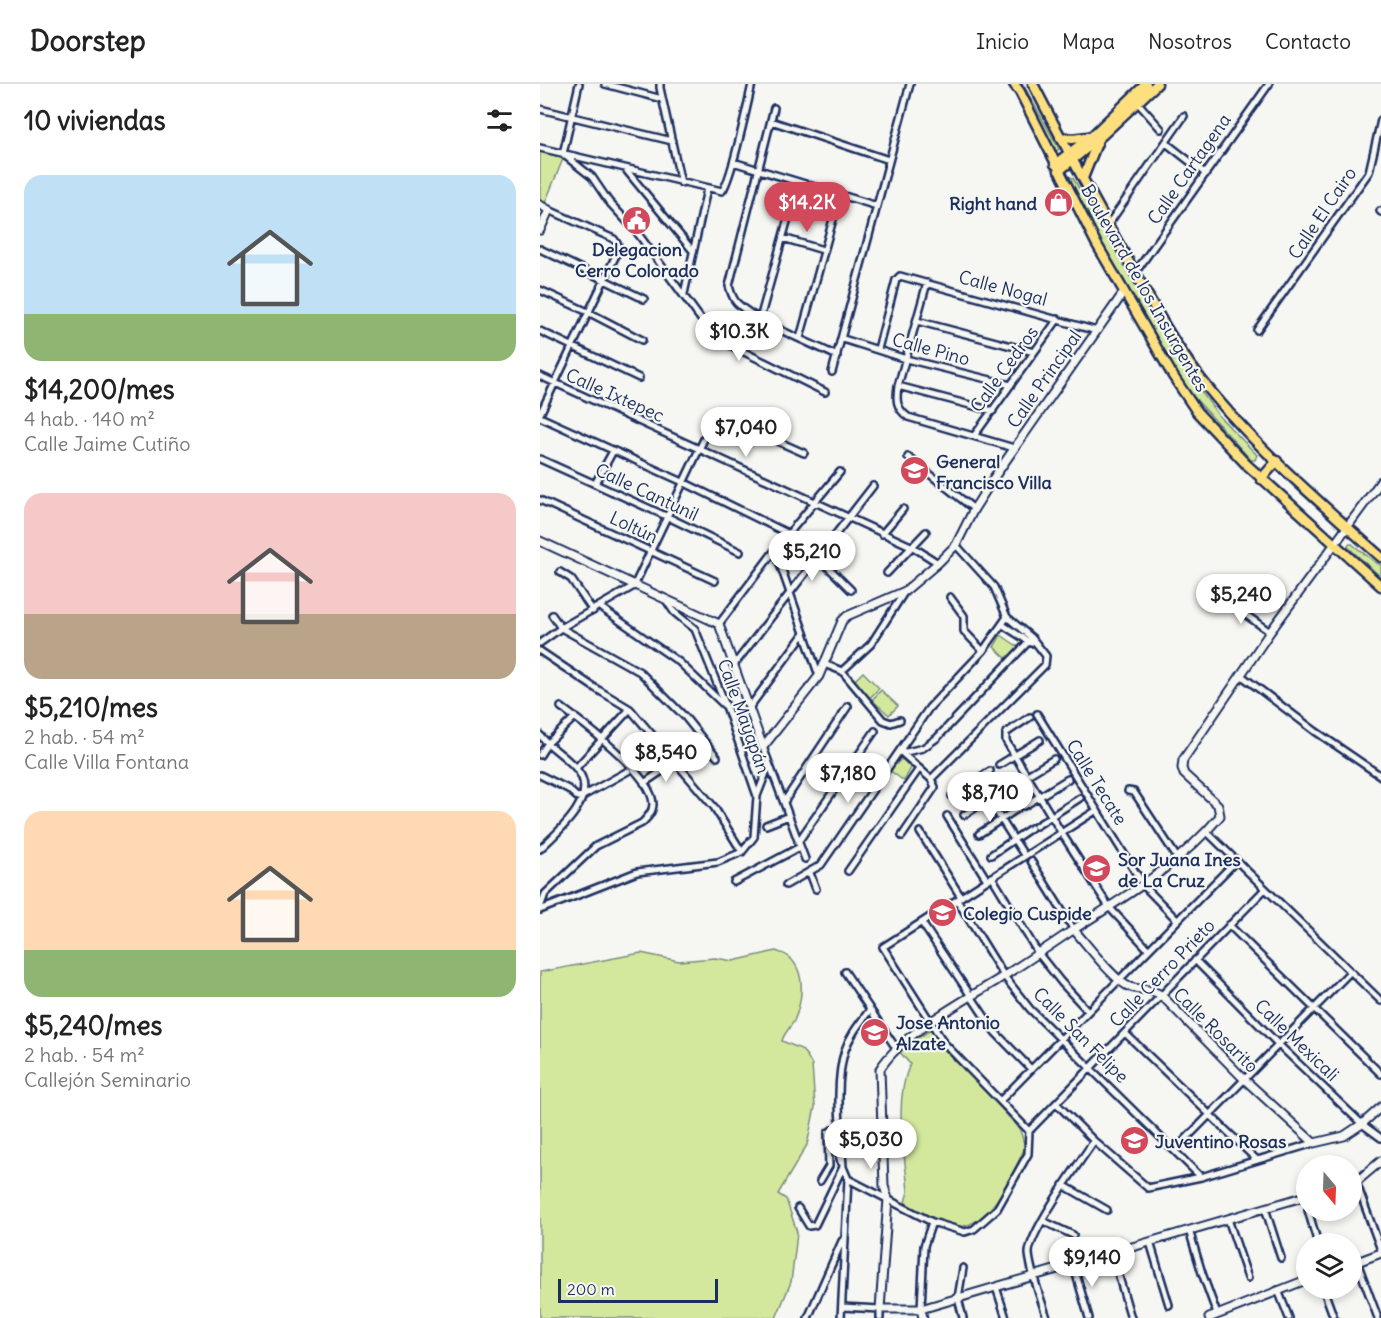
<!DOCTYPE html>
<html lang="es">
<head>
<meta charset="utf-8">
<style>
	:root { --surface:#fff; --page:#f6f6f6; --text:#222; --muted:#767676; --line:#e0e0e0; --accent:#d1495b }
	body { margin:0; font-family:Delius,sans-serif; background:var(--page); color:var(--text); height:100vh; display:flex; flex-direction:column; font-size:22px; white-space:nowrap }
	* { box-sizing:border-box; margin:0 }
	p { font-size:20px; color:var(--muted) }
	.icon { flex:none; width:33px; height:33px; fill:none; stroke:currentColor; stroke-width:2; stroke-linecap:round; stroke-linejoin:round }
	.map { position:relative; flex:1; overflow:hidden }
	.details { display:flex; flex-direction:column; background:var(--surface); width:540px }
	.details>* { flex:none }
	.needle { width:39px; rotate:161deg }
	.controls { position:absolute; left:756px; top:1071px; display:grid; gap:12px }
	.controls a { display:grid; place-items:center; width:66px; height:66px; border-radius:50%; background:var(--surface); box-shadow:0 3px 9px #0003; font-size:30px }
	.scale { position:absolute; left:18px; bottom:15px; width:160px; box-sizing:border-box; padding-left:6px; border:3px solid #1b2f5e; border-top:0; font-size:16px; line-height:21px; white-space:nowrap; color:#1b2f5e; -webkit-text-stroke:4px #f6f6f2; paint-order:stroke }
	.price { position:absolute; translate:-50% -51px; padding:0 14px; border-radius:21px; background:#fff; color:#222; font-size:20px; line-height:39px; filter:drop-shadow(0 2px 3px #0008) }
	.price::after { content:''; position:absolute; left:50%; top:36px; width:18px; height:14px; margin-left:-9px; background:inherit; clip-path:polygon(0 0,100% 0,50% 100%) }
	.price.current { background:var(--accent); color:#fff }
	ul { padding:0; list-style:none }
	li { display:grid; align-content:center; gap:12px; height:318px; padding:0 24px }
	li span { display:grid; place-items:center; height:186px; border-radius:18px; color:#555 }
	li>.icon { margin-inline-start:auto }
	span .icon { width:108px; height:108px; fill:#fffc; stroke-width:1 }
	li b { font-size:26px }
	h2 { display:flex; justify-content:space-between; align-items:center; height:72px; padding:0 24px; font-size:26px }
	header { display:flex; align-items:center; gap:36px; box-sizing:border-box; height:84px; padding:0 30px; background:var(--surface); border-bottom:2px solid var(--line) }
	header strong { font-size:28px }
	nav { display:flex; gap:33px; margin-inline-start:auto; font-size:21px }
	main { display:flex; flex:1; min-height:0 }
	.map>svg:first-child { display:block }
	.green { fill:#d4e89d; stroke:#788c7e; stroke-width:1.5 }
	.lines { fill:none; stroke-linecap:round; stroke-linejoin:round }
	.minor-casing { stroke:#1b2f5e; stroke-width:10 }
	.tertiary-casing { stroke:#1b2f5e; stroke-width:11 }
	.primary-casing { stroke:#1b2f5e; stroke-width:13 }
	.minor { stroke:#f6f6f2; stroke-width:5 }
	.tertiary { stroke:#f6f6f2; stroke-width:7 }
	.primary { stroke:#fedf80; stroke-width:8 }
	.labels { text-anchor:middle; dominant-baseline:central; stroke-width:4.5; stroke-linejoin:round; paint-order:stroke }
	.street-label { font-size:18px; fill:#1b2f5e; stroke:#f6f6f2 }
	.poi-label { font-size:18px; font-weight:bold; fill:#1b2f5e; stroke:#f6f6f2; text-anchor:start }
</style>
</head>
<body>
<header>
<strong>Doorstep</strong>
<nav><a>Inicio</a><a>Mapa</a><a>Nosotros</a><a>Contacto</a></nav>
</header>
<main>
<section class="details">
<h2>10 viviendas<svg class="icon" aria-label="filters" viewBox="0 0 24 24"><path d="M4 7h16M4 17h16"/><circle cx="9" cy="7" r="2"/><circle cx="15" cy="17" r="2"/></svg></h2>
<ul>
<li><span style="background:linear-gradient(#bfe0f5 75%,#8fb573 0)"><svg class="icon" aria-label="home" viewBox="0 0 24 24"><path d="M3 11l9-7 9 7M6 9v11h12V9"/></svg></span><div><b>$14,200/mes</b><p>4 hab. · 140 m²</p><p>Calle Jaime Cutiño</p></div></li>
<li><span style="background:linear-gradient(#f6c9c9 65%,#b9a48a 0)"><svg class="icon" aria-label="home" viewBox="0 0 24 24"><path d="M3 11l9-7 9 7M6 9v11h12V9"/></svg></span><div><b>$5,210/mes</b><p>2 hab. · 54 m²</p><p>Calle Villa Fontana</p></div></li>
<li><span style="background:linear-gradient(#ffd9b3 75%,#8fb573 0)"><svg class="icon" aria-label="home" viewBox="0 0 24 24"><path d="M3 11l9-7 9 7M6 9v11h12V9"/></svg></span><div><b>$5,240/mes</b><p>2 hab. · 54 m²</p><p>Callejón Seminario</p></div></li>
</ul>
</section>
<div class="map">
<svg width="841" height="1234" viewBox="0 0 841 1234">
	<rect width="100%" height="100%" fill="#f6f6f2"/>
	<filter id="ink" filterUnits="userSpaceOnUse"><feTurbulence type="fractalNoise" baseFrequency=".0167" numOctaves="2"/><feDisplacementMap in="SourceGraphic" scale="12" xChannelSelector="R" yChannelSelector="G"/><feConvolveMatrix kernelMatrix="1 2 1 2 8 2 1 2 1" color-interpolation-filters="sRGB"/></filter>
	<g filter="url(#ink)">
		<path class="green" d="M477,0h6l36,65 -2,2h-2z
			M0,66l19,5 4,4 -18,44 -5,-3z
			M528,92l5,2 117,198 29,40 38,39 -2,5h-4l-67,-74 -29,-45 -89,-162z
			M809,460h3l23,18 6,3v12l-33,-30z
			M461,551l19,13 -12,12 -14,-13z
			M323,588l16,16 -9,10 -17,-16z
			M341,606l17,16 -9,9 -17,-15z
			M362,675l9,9 -7,13 -15,-11z
			M236,867c4,2 10,3 13,6 18,16 13,45 5,64 -4,7 -10,12 -12,20l19,8 6,7 5,9 3,42 -8,38 -29,49 8,5 11,33 -2,19 -4,31 -15,36h-236v-346l101,-19 38,8 36,-3 18,3z
			M392,945l3,7 83,91 3,6 4,14c-11,25 -31,72 -61,79 -12,2 -49,-16 -59,-24l3,-10c-3,-41 -15,-89 2,-128l-12,-14z"/>
		<g class="lines">
			<defs>
				<path id="minor" d="M39,0l-16,70 29,23 17,25 27,29 67,91 19,19 103,51
					M65,0l57,15
					M120,0v4l21,95
					M598,19l23,26
					M234,24l-45,178c2,6 3,12 8,17 19,19 74,40 100,53
					M0,25l132,32
					M231,37l118,39
					M626,59l40,31
					M0,64l182,43c9,-9 26,-89 30,-107
					M193,78l144,44
					M87,87l66,80
					M840,127l1,1
					M568,141l76,-109
					M243,154l40,12
					M0,165l104,50
					M595,189l134,-189
					M387,199l-29,103c-2,14 -2,22 10,31l106,31
					M0,206l48,22 54,28
					M144,210l23,-105
					M220,235l38,-137
					M377,237l117,31
					M717,246l112,-158 12,-52
					M0,247l99,47
					M260,254l40,-144
					M303,255l63,20 105,26
					M338,265l18,-69 4,-4 197,55
					M292,288l78,-288
					M0,292l373,171 25,16
					M358,302l95,25
					M0,330l77,-161 1,-8 -4,-6 -65,-29
					M0,333l145,66 104,51
					M434,352l84,-117
					M368,373l66,52
					M0,375l128,58 72,35
					M55,400l18,-33
					M0,416l175,81
					M342,450l21,-25
					M235,466l44,126
					M278,473l33,33
					M20,488l11,7 22,32
					M347,489l39,-41
					M410,513l14,19v15l19,20
					M685,516l45,32
					M60,523l79,55 45,43
					M12,531l9,13 79,44 45,45 32,40
					M179,540l56,-74 65,-78
					M463,541l28,18
					M0,559l21,-15 73,-42 82,-172 88,39
					M0,567l55,37 35,21 84,98 28,45
					M284,580l18,7 41,49 8,3 9,-3
					M194,581l139,-179
					M302,587l29,-27 34,-53
					M702,592l73,55 66,45
					M209,624l54,-73
					M497,630l107,172 33,34
					M490,633l-24,16v8l55,91 48,75 39,42
					M0,651c11,14 28,22 38,36 21,27 -20,61 -38,78
					M223,663l42,112
					M362,669l21,-5 14,-10 95,-100
					M0,671l7,-11 28,-27
					M459,681l41,-25
					M36,684l54,-59
					M0,691l28,14 9,8 6,-1
					M391,695l114,-114 1,-9 -14,-18 -25,-21 -13,-30 -38,-42
					M436,696l48,75
					M104,699l30,-20
					M471,701l43,-26
					M588,707l6,1 44,67
					M43,712l45,-25
					M217,712l12,-31
					M412,712l38,-25
					M244,718l64,-96
					M484,722l44,-27
					M424,731l40,-26
					M407,732l40,64
					M226,741l23,-9
					M496,742l44,-28
					M380,748l41,65
					M667,748l174,169
					M439,750l38,-25
					M362,752l33,-49 -4,-8 -29,-26
					M258,758l77,-111
					M451,771l40,-27
					M491,777l43,69
					M308,787l71,-102
					M270,789l6,16
					M452,793l46,76 23,29 27,29
					M194,798l66,-35
					M246,801l35,-20 108,-157 54,-57 24,-34
					M417,816l47,76 26,33 171,168
					M0,824l5,-14 51,-48 46,-23c5,-5 11,-11 11,-19 -1,-30 -69,-80 -92,-97
					M0,826l97,-38 81,-10 24,-10 12,-15 3,-41 -31,-90 -31,-77 -21,-17 -8,-12
					M382,839l73,109 36,37
					M689,841l152,149
					M655,876l83,84 84,80 19,14
					M305,888l51,76
					M585,949l132,127
					M460,1017l236,-240
					M517,1020l37,37 54,47 53,-11 113,-34
					M489,1047l236,-242
					M635,1066l175,-178
					M308,1095l84,43 33,10 9,-3 23,-20 31,-55 1,-23 -85,-88 -61,-96 214,-137
					M280,1097l9,-15 -1,-33 4,-3 9,32
					M816,1098l25,68
					M523,1101l44,25
					M258,1124l11,18 6,-1 28,-58
					M725,1124l16,50
					M768,1126l10,34
					M688,1135l20,59
					M503,1137l30,14
					M649,1146l13,43 15,41
					M610,1158l19,63
					M572,1169l19,65
					M817,1178l21,56
					M533,1180l16,54
					M423,1184l-5,30 5,20
					M456,1203l10,31
					M783,1204l11,30
					M738,1206l11,28
					M302,1223l38,2v9
					M381,1225l3,-63 8,-24
					M268,1234l34,-77
					M301,1234l7,-139 -5,-12c-2,-36 -9,-83 2,-117 5,-15 15,-27 24,-39
					M507,1234c-6,-19 -16,-44 -18,-64 -1,-20 52,-94 65,-113"/>
				<path id="tertiary" d="M0,121l9,5 -9,20
					M0,457l179,83 44,123
					M223,663l56,-71 23,-55 5,-5 58,-25 33,-28 18,-18 18,-36 21,-33 129,-184
					M534,846c12,13 41,52 56,57 13,4 17,0 31,8l83,84 70,64 30,-7 18,-12 19,-17
					M812,1099l4,-1 25,-21
					M766,1112l-385,113h-41l8,-110 -4,-13 -4,-117c22,-35 80,-66 116,-88 27,-17 53,-35 80,-53 52,-33 104,-64 144,-112l-2,-11 -34,-31 -2,-6 1,-8 87,-128 111,-151
					M812,1180l29,-11
					M381,1225l2,9
					M669,1234l97,-38"/>
				<path id="primary" d="M474,0l6,8 76,151 77,133 24,36 49,52 135,122
					M493,0c32,62 65,124 100,185 20,36 39,72 64,105 52,68 120,126 184,183
					M520,53l12,2 16,-2
					M515,80l37,-28 54,-52
					M519,87l39,-32 59,-55
					M543,94l14,-35
					M721,395l16,-18"/>
			</defs>
			<use href="#minor" class="minor-casing"/>
			<use href="#tertiary" class="tertiary-casing"/>
			<use href="#primary" class="primary-casing"/>
			<use href="#minor" class="minor"/>
			<use href="#tertiary" class="tertiary"/>
			<use href="#primary" class="primary"/>
		</g>
	</g>
	<defs>
		<symbol id="shop-disc" viewBox="-11 -11 22 22"><circle r="9.5" fill="#d1495b" stroke="#f6f6f2"/><path d="M-5-2.5h2.3a2.7 3.5 0 0 1 5.4 0H5L5.5 6h-11ZM-1.5-2.5h3a1.5 2.3 0 0 0-3 0Z" fill="#fff"/></symbol>
		<symbol id="civic-disc" viewBox="-11 -11 22 22"><circle r="9.5" fill="#d1495b" stroke="#f6f6f2"/><path d="M-.6-6.5H3V-4.5H.6V-3L4-1V1h2V6H-6V1h2V-1L-.6-3ZM-1.2 2.5V6h2.4V2.5Z" fill="#fff"/></symbol>
		<symbol id="school-disc" viewBox="-11 -11 22 22"><circle r="9.5" fill="#d1495b" stroke="#f6f6f2"/><path d="M0-5L7-2L0 1L-7-2ZM-4 1L0 2.5L4 1V4Q0 6-4 4Z" fill="#fff"/></symbol>
	</defs>
	<g fill-rule="evenodd">
		<use href="#shop-disc" x="502" y="102" width="33" height="33"/>
		<use href="#civic-disc" x="80" y="120" width="33" height="33"/>
		<use href="#school-disc" x="358" y="370" width="33" height="33"/>
		<use href="#school-disc" x="540" y="768" width="33" height="33"/>
		<use href="#school-disc" x="386" y="812" width="33" height="33"/>
		<use href="#school-disc" x="318" y="932" width="33" height="33"/>
		<use href="#school-disc" x="578" y="1040" width="33" height="33"/>
	</g>
	<g class="labels">
		<g class="street-label">
			<text transform="translate(649 85) rotate(-55)">Calle Cartagena</text>
			<text transform="translate(782 129) rotate(-56)">Calle El Cairo</text>
			<text transform="translate(463 204) rotate(15)">Calle Nogal</text>
			<text transform="translate(605 204) rotate(60)">Boulevard de los Insurgentes</text>
			<text transform="translate(391 265) rotate(15)">Calle Pino</text>
			<text transform="translate(464 285) rotate(-54)">Calle Cedros</text>
			<text transform="translate(504 295) rotate(-55)">Calle Principal</text>
			<text transform="translate(75 311) rotate(24)">Calle Ixtepec</text>
			<text transform="translate(107 408) rotate(25)">Calle Cantunil</text>
			<text transform="translate(94 443) rotate(25)">Loltún</text>
			<text transform="translate(204 632) rotate(70)">Calle Mayapán</text>
			<text transform="translate(557 698) rotate(58)">Calle Tecate</text>
			<text transform="translate(622 889) rotate(-46)">Calle Cerro Prieto</text>
			<text transform="translate(676 946) rotate(45)">Calle Rosarito</text>
			<text transform="translate(541 951) rotate(45)">Calle San Felipe</text>
			<text transform="translate(757 956) rotate(44)">Calle Mexicali</text>
		</g>
		<g class="poi-label">
			<text x="497" y="119" text-anchor="end">Right hand</text>
			<text x="97" y="165" text-anchor="middle">Delegacion<tspan x="97" dy="21">Cerro Colorado</tspan></text>
			<text x="396" y="377">General<tspan x="396" dy="21">Francisco Villa</tspan></text>
			<text x="578" y="775">Sor Juana Ines<tspan x="578" dy="21">de La Cruz</tspan></text>
			<text x="423" y="829">Colegio Cuspide</text>
			<text x="356" y="938">Jose Antonio<tspan x="356" dy="21">Alzate</tspan></text>
			<text x="615" y="1057">Juventino Rosas</text>
		</g>
	</g>
</svg>
<div class="controls">
<a><svg class="needle" viewBox="-14 -14 28 28"><path d="M0-13l5 13h-10z" fill="#e53935"/><path d="M0 13l5-13h-10z" fill="#767676"/></svg></a>
<a><svg class="icon" aria-label="layers" viewBox="0 0 24 24"><path d="M12 4l9 5-9 5-9-5zM3 14l9 5 9-5"/></svg></a>
</div>
<div class="scale">200 m</div>
<b class="price current" style="left:267px;top:149px">$14.2K</b>
<b class="price" style="left:199px;top:278px">$10.3K</b>
<b class="price" style="left:206px;top:374px">$7,040</b>
<b class="price" style="left:272px;top:498px">$5,210</b>
<b class="price" style="left:701px;top:541px">$5,240</b>
<b class="price" style="left:126px;top:699px">$8,540</b>
<b class="price" style="left:308px;top:720px">$7,180</b>
<b class="price" style="left:450px;top:739px">$8,710</b>
<b class="price" style="left:331px;top:1086px">$5,030</b>
<b class="price" style="left:552px;top:1204px">$9,140</b>
</div>
</main>
</body>
</html>
